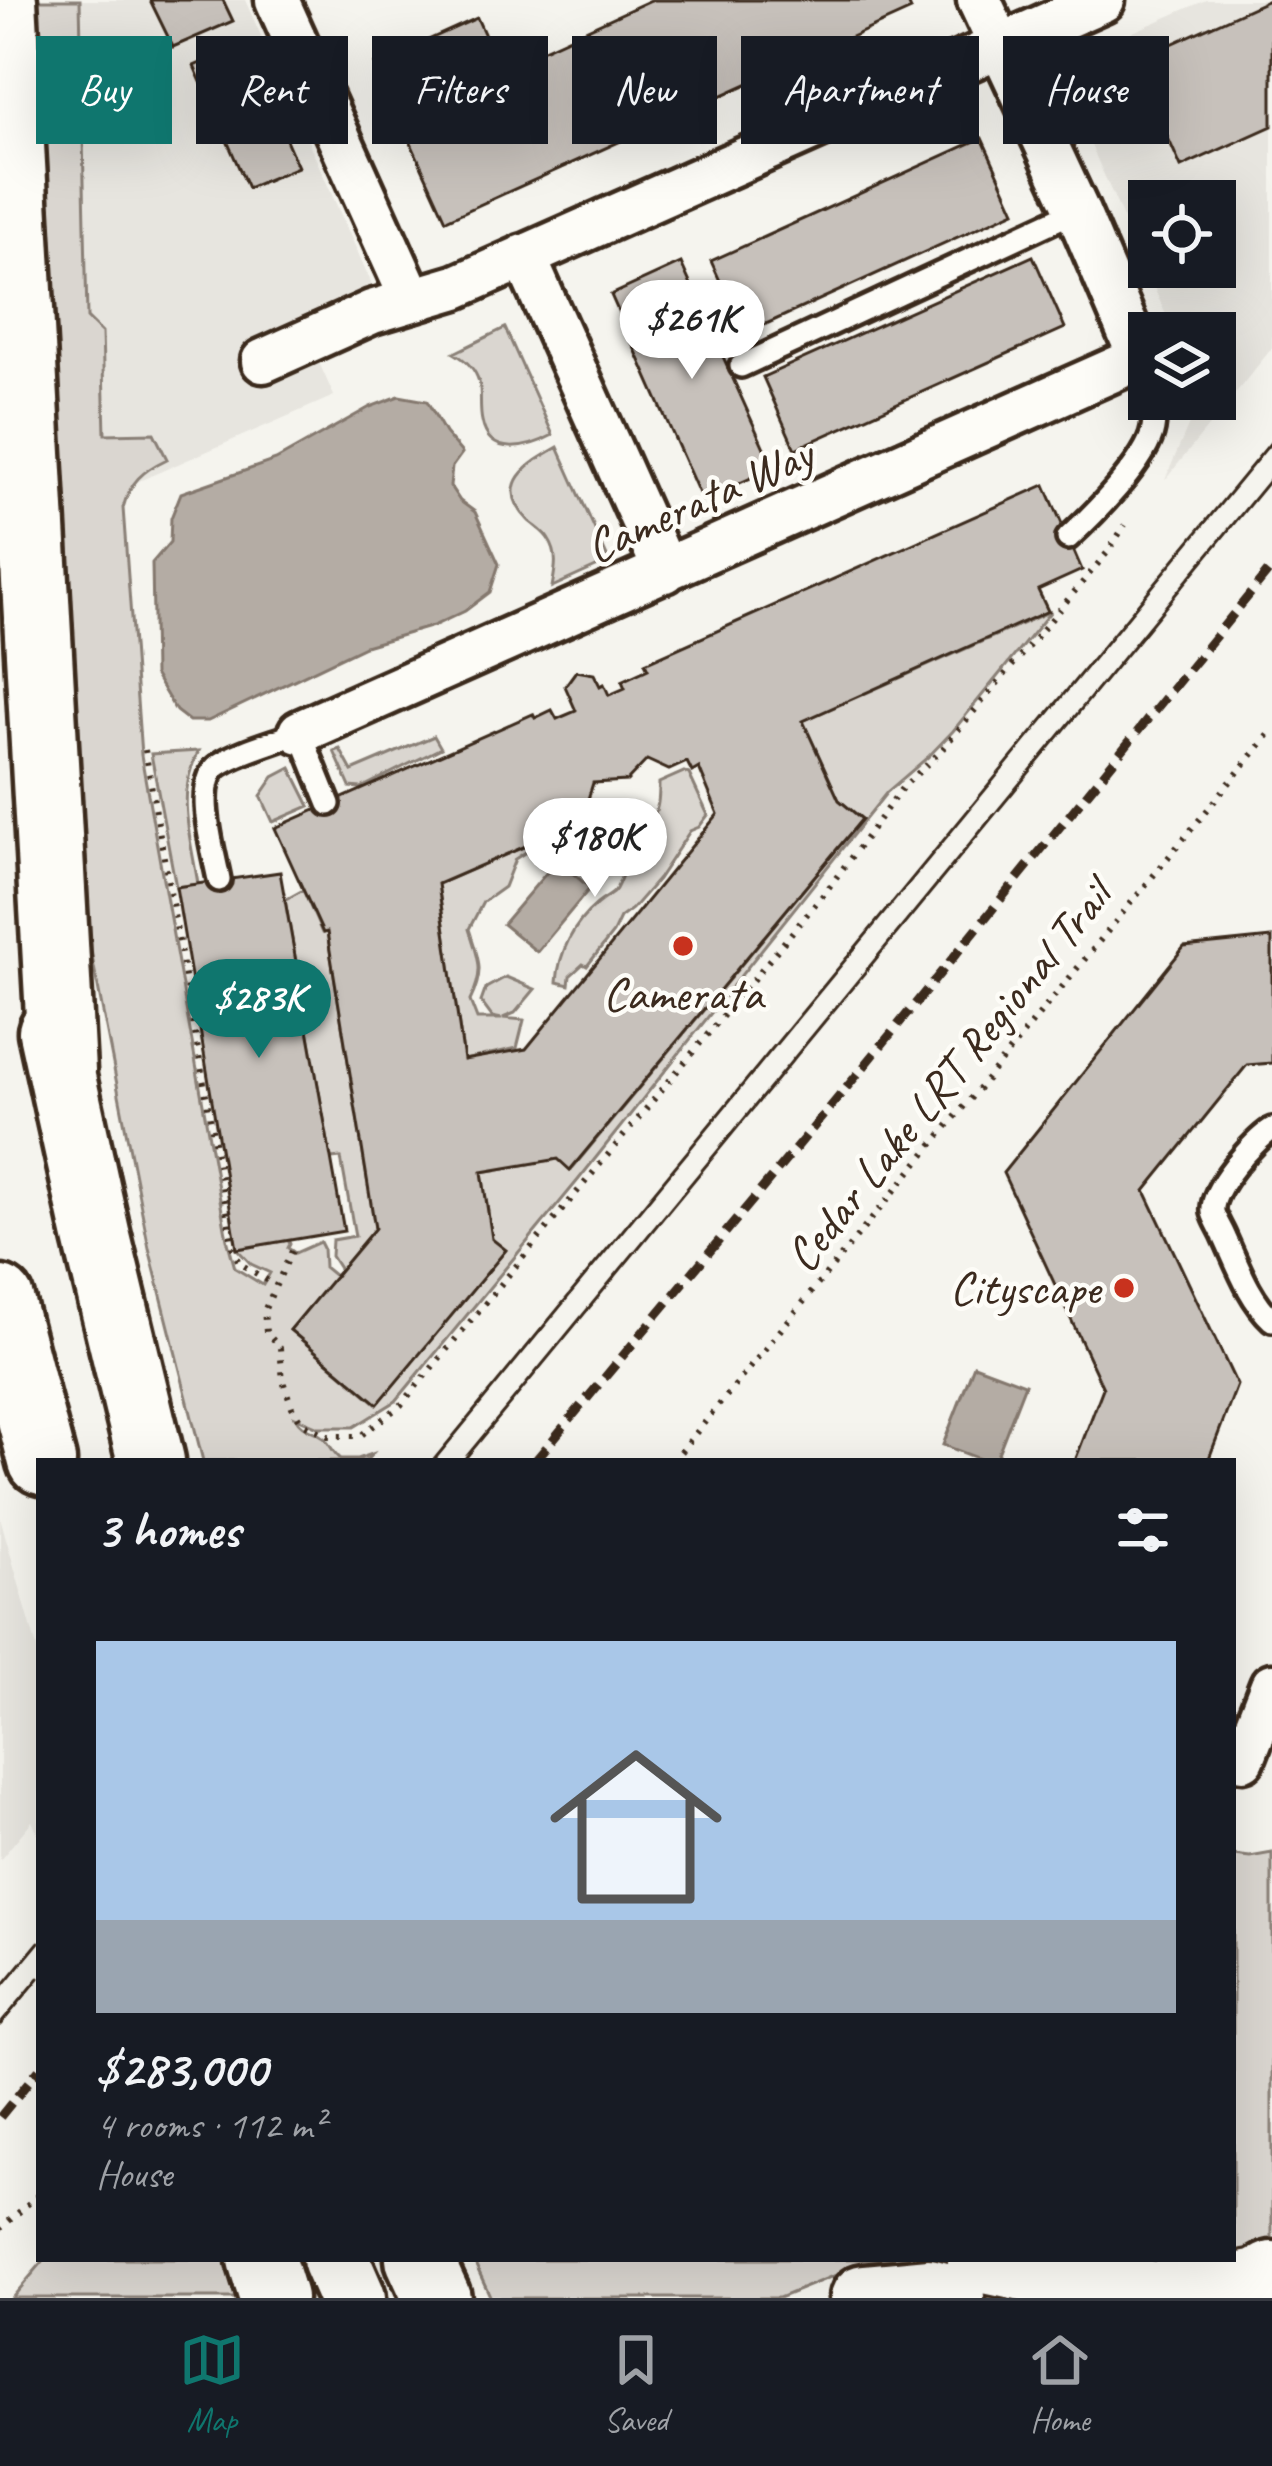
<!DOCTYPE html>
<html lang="en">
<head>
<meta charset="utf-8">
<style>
	:root { --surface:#171b24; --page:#242831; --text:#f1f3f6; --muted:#9ea1a6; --line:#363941; --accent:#0f766e }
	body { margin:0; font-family:Caveat,sans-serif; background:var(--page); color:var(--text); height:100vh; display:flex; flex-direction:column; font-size:45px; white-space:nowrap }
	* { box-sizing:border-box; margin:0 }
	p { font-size:39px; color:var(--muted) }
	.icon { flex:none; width:66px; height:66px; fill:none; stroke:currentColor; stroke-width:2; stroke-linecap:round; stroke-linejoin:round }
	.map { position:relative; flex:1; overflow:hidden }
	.sheet { position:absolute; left:36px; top:1458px; width:1200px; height:804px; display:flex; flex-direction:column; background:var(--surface); border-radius:0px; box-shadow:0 12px 48px #0002 }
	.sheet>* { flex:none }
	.guide { position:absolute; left:36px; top:36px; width:1200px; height:108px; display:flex; gap:24px }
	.buttons { position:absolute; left:1128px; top:180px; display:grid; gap:24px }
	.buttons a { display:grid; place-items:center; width:108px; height:108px; border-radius:0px; background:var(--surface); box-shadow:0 12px 48px #0002; font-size:60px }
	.price { position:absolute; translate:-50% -102px; padding:0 27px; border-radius:42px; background:#fff; color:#222; font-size:39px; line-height:78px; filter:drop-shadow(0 3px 6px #0008) }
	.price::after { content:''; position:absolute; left:50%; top:72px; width:36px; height:27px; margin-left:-18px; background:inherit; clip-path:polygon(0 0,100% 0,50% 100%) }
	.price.selected { background:var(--accent); color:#fff }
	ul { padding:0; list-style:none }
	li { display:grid; align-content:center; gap:24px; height:636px; padding:0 60px }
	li+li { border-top:3px solid var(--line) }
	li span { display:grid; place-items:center; height:372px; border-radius:0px; color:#555 }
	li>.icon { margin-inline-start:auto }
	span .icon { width:216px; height:216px; fill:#fffc; stroke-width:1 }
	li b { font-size:51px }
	h2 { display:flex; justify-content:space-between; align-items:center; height:144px; padding:0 60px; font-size:51px }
	.tag { padding:0 42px; border-radius:0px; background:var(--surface); box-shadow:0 12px 48px #0002; font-size:42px; line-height:108px }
	.tag.selected { background:var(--accent); color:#fff }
	.tabs { display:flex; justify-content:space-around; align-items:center; height:168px; border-top:3px solid var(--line); background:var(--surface); font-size:33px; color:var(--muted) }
	.tabs a { display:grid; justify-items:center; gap:6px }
	.tabs .selected { color:var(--accent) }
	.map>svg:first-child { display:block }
	.built { fill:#e7e5df; fill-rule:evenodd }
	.green { fill:#dad6d0; stroke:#8a8077; stroke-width:3 }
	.water { fill:#b4aca4; stroke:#84786e; stroke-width:3 }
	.building { fill:#c7c1bb; stroke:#3b2a1e; stroke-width:3; fill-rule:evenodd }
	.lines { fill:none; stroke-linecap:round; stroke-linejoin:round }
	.lane-casing { stroke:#3b2a1e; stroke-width:30 }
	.street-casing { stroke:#3b2a1e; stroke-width:51 }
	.highway-casing { stroke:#3b2a1e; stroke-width:75 }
	.path { stroke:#3b2a1e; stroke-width:6; stroke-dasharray:3 9; stroke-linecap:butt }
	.lane { stroke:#fdfcf7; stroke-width:21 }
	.street { stroke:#fdfcf7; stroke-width:42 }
	.highway { stroke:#fdfcf7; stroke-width:66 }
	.tram { stroke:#3b2a1e; stroke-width:3 }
	.rail { stroke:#3b2a1e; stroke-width:9; stroke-dasharray:18 9; stroke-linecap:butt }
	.poi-dot { fill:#c8321e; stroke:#fdfcf7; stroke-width:4.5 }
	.labels { text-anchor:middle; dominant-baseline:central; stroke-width:9; stroke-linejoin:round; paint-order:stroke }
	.street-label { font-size:48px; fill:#3b2a1e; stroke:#fdfcf7 }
	.poi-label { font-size:48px; fill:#3b2a1e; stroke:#fdfcf7 }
</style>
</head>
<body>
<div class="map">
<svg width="1272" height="2298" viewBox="0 0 1272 2298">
	<rect width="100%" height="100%" fill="#f5f4ee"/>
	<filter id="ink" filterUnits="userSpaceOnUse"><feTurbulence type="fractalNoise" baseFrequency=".00833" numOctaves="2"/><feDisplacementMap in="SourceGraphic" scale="24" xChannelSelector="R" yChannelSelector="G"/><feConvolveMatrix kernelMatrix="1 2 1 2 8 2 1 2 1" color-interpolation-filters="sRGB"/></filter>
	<g filter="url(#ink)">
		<path class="built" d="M80,0h165l126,282 -1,9 -67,36 31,69 -243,106z
			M1206,0h66v348l-107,132 24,-56v-25h26v-66h-41l-103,-233 -3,-18 4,-18 11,-10zM1149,201h66v66h-66z
			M0,1517l39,138v182l-7,-16 -32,39z"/>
		<path class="green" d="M21,0h59l7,318 15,15 3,101 49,-1 13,26c-25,12 -37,23 -44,49l18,247 86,484 8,29 28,17 7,-12 -19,-9 -14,-15 51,-9 2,4 -2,4 7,5 25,-11 3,6 1,19 11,9 -45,54 87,74 128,-153 -13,-12 -10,-67 76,-13 13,11 291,-351 -23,-19 -36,-79 248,-110 -98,120 -25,26 -41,35 -308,387 -183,222 -42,26h-36l-23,-10c7,13 18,12 29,21 6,6 9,15 17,21h17l14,-5 -6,7h-163l-54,-213 -63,-322z
			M505,328l48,107c-24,13 -64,24 -71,-14 -3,-13 0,-27 -3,-39 -4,-14 -13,-22 -25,-29z
			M558,447l51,114 -57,26c3,-16 7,-32 -3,-47 -5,-9 -14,-13 -21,-20 -34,-36 0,-56 30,-73z
			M434,736l7,12 -80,40 -11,-1 -16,-36 6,-2 12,22z
			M199,751c-24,42 -8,88 -1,133l-22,3 -25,-133z
			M291,768l19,38 -37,16 -12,-26 13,-19z
			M684,772l5,2 19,41 -9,12 -9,4 -32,48 -26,30 -12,9 -7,15 -26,33 -4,-2 -13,12 -1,9 -12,-3c2,-29 16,-58 40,-78 17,-14 16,-5 25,-29l-6,-8 6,-4 9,2 3,-7 -8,-23c29,-15 33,-19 33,-52z
			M581,822l-14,17 -30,6 -22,14 -11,28 -21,15 -14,27c10,31 16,41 1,72l7,18h25l-10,-2 -11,-15 5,-14 20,-11 29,12 -20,24 -12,5 21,2 -7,28 -53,12 -26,-176z
			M303,890l19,43 5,-1 48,296 -35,42 -9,-14 1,-16 23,-4 -14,-78 -10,1 -46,-259z
			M1272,1853v393c-53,27 -114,22 -171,13h132v-404l17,2z
			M45,2259h198l12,39h-243z
			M473,2259h427v9l-67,8 -54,22h-288z"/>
		<path class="water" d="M399,396l28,5 18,32 17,20 -10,14 -2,19 10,15 15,11 24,52 -9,28 -25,19 -32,15 -68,20 -157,75h-19l-13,-10 -22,-37 -2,-111 18,-21 1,-24 10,-25 95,-33 94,-53z
			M549,853l41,35 -53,64 -34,-28 45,-53 -4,-7z
			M974,1365l51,19 -30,77h-10l-42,-16z"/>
		<path class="building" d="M150,0h73l10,21 -60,26z
			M651,0h256l4,10 -465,210 -71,-156 102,-46 23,51z
			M1269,0h3v126l-91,41 -47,-106z
			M244,44l54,123 -50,21 -54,-122z
			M982,138l33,73 -271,123 -33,-73z
			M1033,256l32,72 -270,121 -32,-72z
			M681,263l92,205 -71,32 -91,-205z
			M1045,485l37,85 -44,20 10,21 -245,110 36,79 23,19 -292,351 -12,-11 -76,13 10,67 14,11 -128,154 -88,-74 85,-102 -48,-296 -4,1 -48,-105 258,-114 2,4 17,-8 5,9 19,-8 -11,-25 11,-15 18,3 6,12 4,-2 5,11 16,-7 -3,-7 26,-12 -3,-6zM647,760l22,10 18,-8 5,10 7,-4 19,46 -192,235 -62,11 -26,-176 143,-62 12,-39 34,-2z
			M280,872l64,359 -107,18 -61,-362z
			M1272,938v125l-25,2 -102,126 92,194 -29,76h-133l28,-73 -100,-215 181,-226z"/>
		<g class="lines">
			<defs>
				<path id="lane" d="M741,366l336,-156
					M1068,538c24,-22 80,-78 85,-109 2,-10 0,-21 -2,-30
					M219,880c-5,-28 -27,-99 1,-116 22,-14 56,-22 80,-32l29,72
					M1272,1129c-18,12 -62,60 -59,83 2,8 9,18 12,26 13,28 24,60 47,82"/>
				<path id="street" d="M277,0l135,300
					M524,256l141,315
					M263,361l109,-49 84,-25 647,-287
					M300,732l840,-374 -63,-148 -98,-210
					M1243,1759l29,-74"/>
				<path id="highway" d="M3,0l59,1071
					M52,1032l45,205 54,224
					M0,1300l42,161
					M261,2259l12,39
					M335,2259l17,39
					M419,2259l18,39
					M981,2259l172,36 58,-3 47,-9 14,-8
					M864,2298l64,-6 23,6"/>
			</defs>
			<use href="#lane" class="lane-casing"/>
			<use href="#street" class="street-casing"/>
			<use href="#highway" class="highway-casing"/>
			<path class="path" d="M145,750l88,498 6,15 36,22
				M292,1251l-28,60 2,21 14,16 3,33 9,26 10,16 26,13h32l41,-31 426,-515 75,-102 37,-35 168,-200 18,-28
				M673,1461l599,-730
				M0,2229l39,-35"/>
			<use href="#lane" class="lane"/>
			<use href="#street" class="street"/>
			<use href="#highway" class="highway"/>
			<path class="tram" d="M433,1461l839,-1020
				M463,1461l809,-984
				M0,1989l39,-47
				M0,2025l39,-47"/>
			<path class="rail" d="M535,1461l332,-398 405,-496
				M0,2117l39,-48"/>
		</g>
	</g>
	<g class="poi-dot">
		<circle cx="683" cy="946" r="12"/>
		<circle cx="1124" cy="1288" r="12"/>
	</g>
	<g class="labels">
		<g class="street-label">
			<text transform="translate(699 500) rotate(-24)">Camerata Way</text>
			<text transform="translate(948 1076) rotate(-51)">Cedar Lake LRT Regional Trail</text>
		</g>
		<g class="poi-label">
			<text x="683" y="994">Camerata</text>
			<text x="1100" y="1288" text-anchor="end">Cityscape</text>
		</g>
	</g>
</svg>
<div class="buttons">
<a><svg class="icon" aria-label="locate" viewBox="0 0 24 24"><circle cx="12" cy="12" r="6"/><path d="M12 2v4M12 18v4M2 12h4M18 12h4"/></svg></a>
<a><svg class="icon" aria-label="layers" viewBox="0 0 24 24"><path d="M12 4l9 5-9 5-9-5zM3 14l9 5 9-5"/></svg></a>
</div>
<b class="price" style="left:692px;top:382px">$261K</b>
<b class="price" style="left:595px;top:900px">$180K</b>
<b class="price selected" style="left:259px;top:1061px">$283K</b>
<div class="guide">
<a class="tag selected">Buy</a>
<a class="tag">Rent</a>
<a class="tag">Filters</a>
<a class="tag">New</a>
<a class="tag">Apartment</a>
<a class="tag">House</a>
</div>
<section class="sheet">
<h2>3 homes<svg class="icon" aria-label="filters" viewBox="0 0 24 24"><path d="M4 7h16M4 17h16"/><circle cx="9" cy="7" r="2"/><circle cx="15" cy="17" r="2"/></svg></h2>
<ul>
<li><span style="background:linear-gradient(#a9c7e8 75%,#9aa5b1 0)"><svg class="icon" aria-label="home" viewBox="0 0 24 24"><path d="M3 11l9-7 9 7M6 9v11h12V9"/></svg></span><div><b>$283,000</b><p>4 rooms · 112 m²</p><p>House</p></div></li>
</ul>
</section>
</div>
<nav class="tabs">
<a class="selected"><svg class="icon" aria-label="map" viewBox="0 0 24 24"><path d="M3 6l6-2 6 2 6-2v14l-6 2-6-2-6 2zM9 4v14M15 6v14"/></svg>Map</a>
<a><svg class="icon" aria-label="saved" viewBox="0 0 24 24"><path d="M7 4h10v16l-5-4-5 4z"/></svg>Saved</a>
<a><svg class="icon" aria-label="home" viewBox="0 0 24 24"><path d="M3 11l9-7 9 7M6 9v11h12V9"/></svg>Home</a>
</nav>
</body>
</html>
